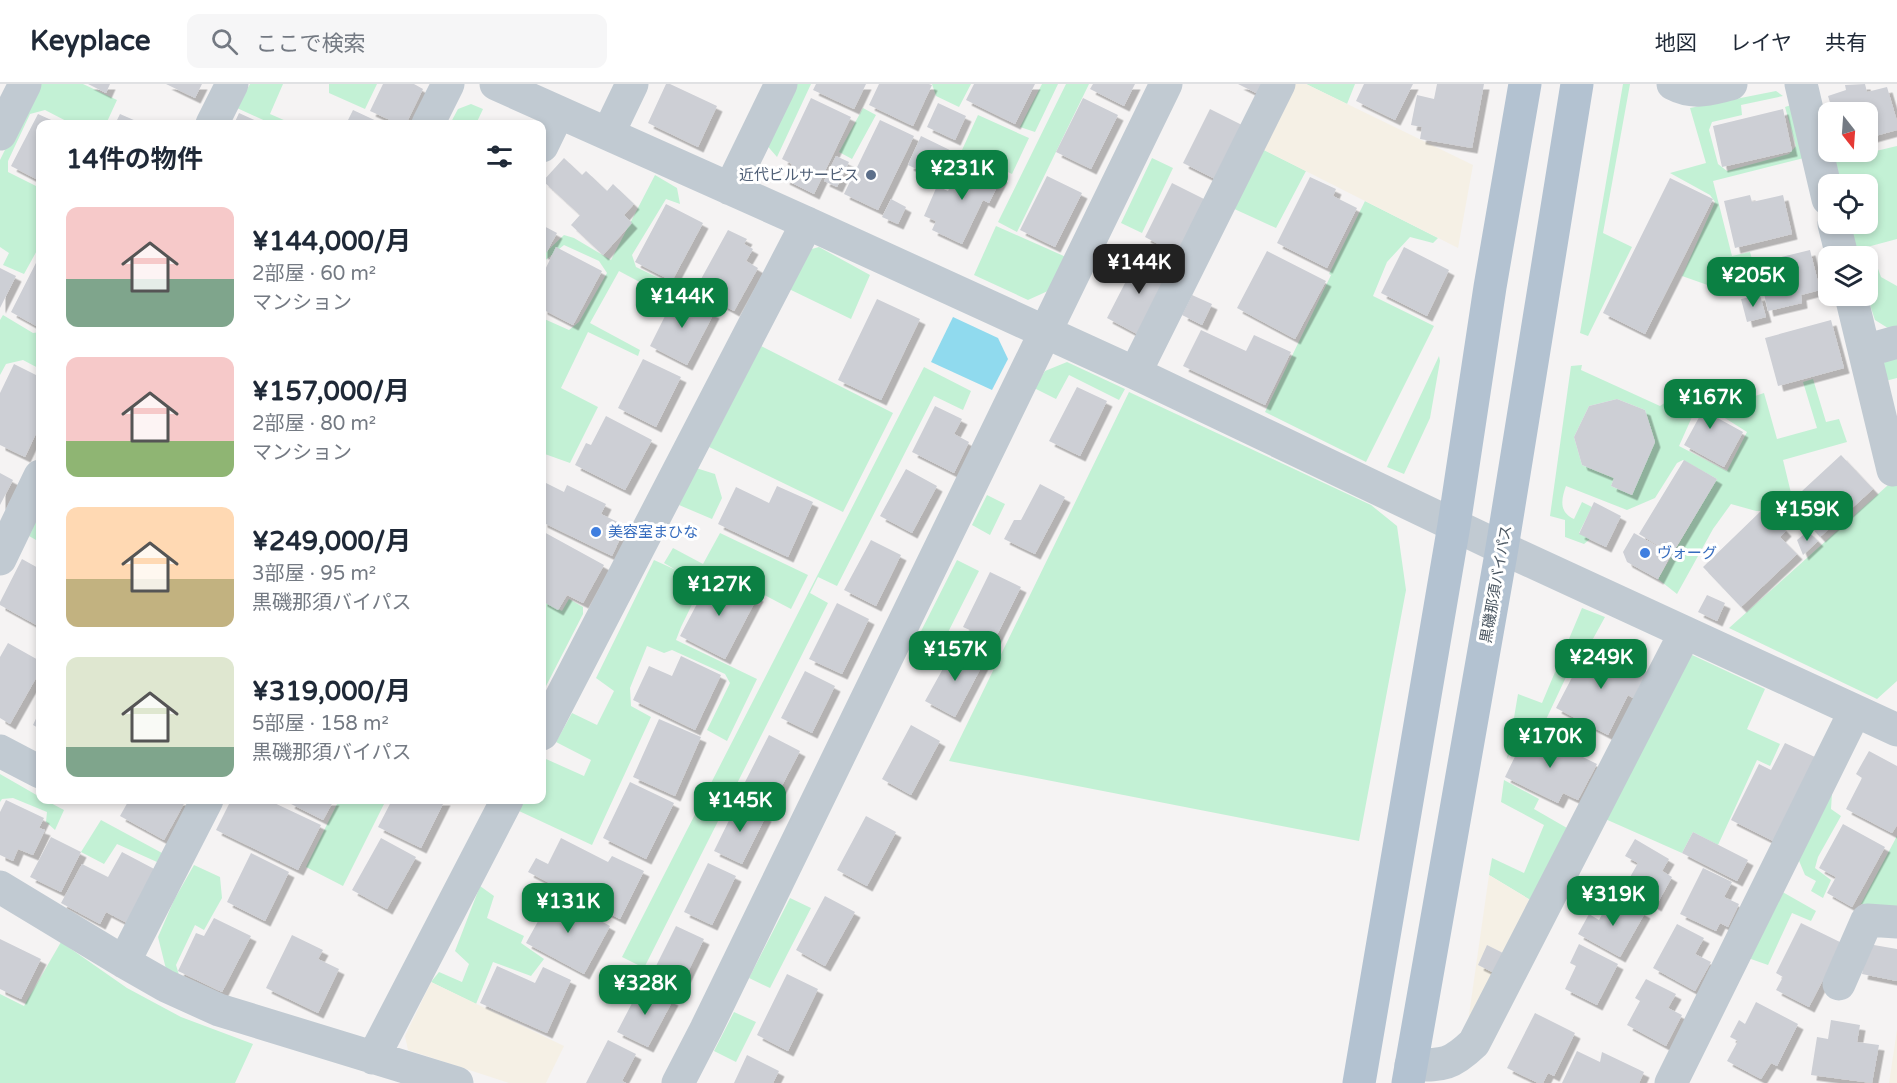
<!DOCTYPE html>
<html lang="ja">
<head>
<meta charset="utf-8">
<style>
	:root { --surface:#fff; --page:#f6f6f7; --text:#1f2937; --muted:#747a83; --line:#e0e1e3; --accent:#0b8043 }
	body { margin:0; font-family:"Varela Round","Noto Sans JP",sans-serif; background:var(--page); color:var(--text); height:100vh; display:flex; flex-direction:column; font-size:22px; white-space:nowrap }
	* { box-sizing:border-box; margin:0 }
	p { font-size:20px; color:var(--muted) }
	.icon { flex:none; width:33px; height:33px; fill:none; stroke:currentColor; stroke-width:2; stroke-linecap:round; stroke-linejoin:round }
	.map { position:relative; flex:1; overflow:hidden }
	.sheet { position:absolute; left:36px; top:36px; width:510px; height:684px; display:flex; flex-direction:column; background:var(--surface); border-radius:12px; box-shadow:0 3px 9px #0003 }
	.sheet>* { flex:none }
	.needle { width:39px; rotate:163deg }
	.fabs { position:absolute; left:1818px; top:18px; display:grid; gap:12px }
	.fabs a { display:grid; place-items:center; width:60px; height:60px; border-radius:12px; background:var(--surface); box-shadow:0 3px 9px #0003; font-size:30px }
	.price { position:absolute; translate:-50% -51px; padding:0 14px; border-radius:12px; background:var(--accent); color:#fff; font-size:20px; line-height:39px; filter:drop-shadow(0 2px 3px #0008) }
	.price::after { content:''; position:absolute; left:50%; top:36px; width:18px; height:14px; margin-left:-9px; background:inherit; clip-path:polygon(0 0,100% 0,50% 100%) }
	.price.active { background:#222; color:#fff }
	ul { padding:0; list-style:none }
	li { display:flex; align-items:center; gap:18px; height:150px; padding:0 30px }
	li span { display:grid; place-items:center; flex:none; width:168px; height:120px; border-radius:12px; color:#555 }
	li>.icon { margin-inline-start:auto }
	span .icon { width:72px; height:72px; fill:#fffc; stroke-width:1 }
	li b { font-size:26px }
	h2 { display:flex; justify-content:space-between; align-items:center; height:72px; padding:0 30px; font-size:26px }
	header { display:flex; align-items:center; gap:36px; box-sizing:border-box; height:84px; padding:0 30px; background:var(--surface); border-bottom:2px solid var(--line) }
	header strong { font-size:28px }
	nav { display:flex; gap:33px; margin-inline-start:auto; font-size:21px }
	.search { width:420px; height:54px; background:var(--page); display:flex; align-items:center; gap:15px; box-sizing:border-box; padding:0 21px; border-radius:12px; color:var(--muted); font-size:22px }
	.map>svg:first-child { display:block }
	.green { fill:#c3f1d5; fill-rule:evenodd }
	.sand { fill:#f5f0e5; fill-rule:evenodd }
	.water { fill:#90daee }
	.building { fill:#cdcfd5; filter:url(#shadow) }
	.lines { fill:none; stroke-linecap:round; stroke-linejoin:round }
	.minor { stroke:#c1cad2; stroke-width:33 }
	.major { stroke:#b3c2d1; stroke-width:33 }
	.service-dot { fill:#5c6f8a; stroke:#fff; stroke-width:2 }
	.shop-dot { fill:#3f7fe0; stroke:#fff; stroke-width:2 }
	.labels { text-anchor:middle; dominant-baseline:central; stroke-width:6; stroke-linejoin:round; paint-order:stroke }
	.service-label { font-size:15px; fill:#4e5e75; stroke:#fff; text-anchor:end }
	.shop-label { font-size:15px; fill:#366cbe; stroke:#fff; text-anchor:start }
	.street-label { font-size:15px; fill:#4a5661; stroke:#fff }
</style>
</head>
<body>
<header>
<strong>Keyplace</strong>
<div class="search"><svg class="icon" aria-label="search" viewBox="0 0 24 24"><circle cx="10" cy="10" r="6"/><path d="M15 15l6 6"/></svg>ここで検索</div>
<nav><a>地図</a><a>レイヤ</a><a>共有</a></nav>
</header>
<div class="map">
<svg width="1897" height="999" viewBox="0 0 1897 999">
	<defs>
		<filter id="shadow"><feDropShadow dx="5.5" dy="5.5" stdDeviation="0" flood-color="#0004"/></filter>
	</defs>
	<rect width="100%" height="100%" fill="#f5f3f3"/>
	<path class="green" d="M37,0h46l34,16 -11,24h-34l-27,-14 -15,4 -22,47v11l32,16v57l-16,29 -21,-9 6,-12 -9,-6v-87z
		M250,0h33l-13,30 23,10h-21l-35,-16z
		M329,0h48l-12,25 -36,-16z
		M793,0h18l-34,73 -13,-15z
		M932,0h39l-12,23 -23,-11z
		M1042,0h16l-23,48 -15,-5z
		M1066,0h23l-72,148 -19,-10z
		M1306,0h49l-8,20z
		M1623,0h7l-27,149 29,14 -44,89 -8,-3z
		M1776,7l7,5 -42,9 1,10 -30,7 -3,8 9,34 9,7 62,-17 7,-8 -11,-39 6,-2 17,52 -95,24 19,75 18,-4 10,37 -24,6 -54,-19 33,-74 -5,-7 -40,-22 36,-10 -16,-55z
		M471,20l12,5 -7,15h-26l8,-15z
		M863,24l13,7 -24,44 -13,-7z
		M978,31l51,23 -17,36 -50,-24z
		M1897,62v93l-41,11 -7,-26h19v-40h-28l-6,-23z
		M1260,64l46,23 -30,57 -46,-21z
		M1152,74l21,10 -31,65 -21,-10z
		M655,91l22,13 3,16 -14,-5 -34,56 4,12 35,17 -7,11 -45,-24 -29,52 50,27 -2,6 -50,-24 -27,56 37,19 -28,56 -28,-10v-135l27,12 10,-8 28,-49 -8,-12 -35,-16 -22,18v-7l22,-21 10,3 37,22z
		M1365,117l73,37 -5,5 -23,-6 -23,25 -14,34 61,30 -68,136 -101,-50 66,-137 -2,-1z
		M996,142l70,31 -16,33 -22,10 -54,-25z
		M819,163l51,28 -19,44 -62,-30 19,-39z
		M1876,179l5,14 16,9v42l-6,2 -16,-10 -8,-24 1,-30z
		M3,231l30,18 7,-1v37l-17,-9 -17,4 -6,11v-55z
		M761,262l132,67 -50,99 -134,-65z
		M1897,268v26l-12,3 -3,-14 7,-13z
		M1439,272l1,5 -10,57 -26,56 -17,-7z
		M1067,278l58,27 -6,11 -50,-25 -13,24 -22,-11 11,-17z
		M1582,281l-1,5 79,36 18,-12 1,20 13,3 -13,29 48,25 20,-39 -30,-19 5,-6 42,-14 13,46 40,-11 -14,-46 10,-3 13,43 13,-3 8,23 -64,18 8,33 -6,12 7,13 -6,8 -19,-15h-11l-25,-7 -18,25 -36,65 -19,-15 59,-100 -34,-19 -6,3 -22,35 -28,12 -61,-24c-5,14 -7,26 8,33l8,-17 10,5 -13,26 11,6 -6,5 -19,-7v-17l-15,-4 21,-150zM1617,315l28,11 10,32 -23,53 -21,-9 3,-8 -32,-13 -8,-28 15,-31z
		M924,283l47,24 -8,19 -29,-14 -97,190 -19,-9 -8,16 18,10 -184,365 -22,-11z
		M1129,308l242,113 26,21 9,64 -47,251 -410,-80z
		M696,384l19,6 7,24 -10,21 -33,-14z
		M1897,393v204l-20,18 -148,-71z
		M987,411l18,9 -15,31 -18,-10z
		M40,429v18l-4,9 -7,-4z
		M720,449l88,42 -17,34 -68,-36 -18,5 -24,49 -5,13 81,39 -30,62 -20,-11 23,-47 -5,-9 -53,-24 -8,3 -17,-7 -17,42 1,18 20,11 -59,128 -73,-34 6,-11h17v-32l4,-9 38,17 7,-16 -35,-18 16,-29 25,12 17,-34 -18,-13 58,-118 22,10 -12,-7 9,-15 30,16z
		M957,476l22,11 -46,91 -22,-11z
		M569,515l14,8v7l-38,74 -3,-2v-85l20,10z
		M1582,524l23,9 -22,40 -8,1 -33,70 -8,-4 -8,3 -19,32 11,-65 24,9z
		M1690,570l75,35 -18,40 33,15 -10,22 -13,-6 -39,85 -25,-13 -11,21 -79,-35z
		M0,690l40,23v3h5l19,10 -9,20 -9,-8 1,-10 -34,-14 -11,1 -2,3z
		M1833,693l-2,32 10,7 -23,41 -3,11 16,12 -8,18 -12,-7 5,-10 -11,-6 -8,-19z
		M1504,696l35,19 -5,10 33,19 -35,73 -43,-26 3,-17 32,15 20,-48 -43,-23z
		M339,716h47l-43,86 -37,-19z
		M101,736l61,33 -5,9 -40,-18 -13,20 -23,-12z
		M1897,752v72l-36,-4z
		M194,781l26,12 2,21 -18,32 -9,-5 -19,40 3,10 -11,2 -10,-40 16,-37z
		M480,802l14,10 -7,22 37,18 -3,7 23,16 -13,17 -38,-14 -17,42 -45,-22 8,-10 23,10 7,-18 -14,-13z
		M1779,806l37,21 -5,10 -19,-8 -24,52 -20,-7z
		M790,814l21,10 -41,80 -21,-10z
		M61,858l66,46 54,29 72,27 -18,39h-235v-89l24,12z
		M734,928l22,10 -20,40 -22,-11z"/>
	<path class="sand" d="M1292,0h14l167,81 -15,83 -198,-100z
		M1489,791l43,26 -60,122 -4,-1zM1487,862l16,7 -9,20 -16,-8z
		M431,898l133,64 -18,37h-37l-101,-33 -3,-14z
		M1897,946v53h-8z"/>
	<path class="water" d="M953,233l45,21 10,21 -16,31 -61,-28z"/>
	<path class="building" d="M88,0h22l-4,9z
		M166,0h36l-7,14z
		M383,0h31l9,5 -17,35h-7l-29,-13z
		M666,0h4l47,22 -19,41 -50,-24z
		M816,0h50l-12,25 -41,-19z
		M879,0h50l3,1 -19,41 -44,-21z
		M974,0h61l-20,40 -49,-24z
		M1093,0h42l-11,22 -34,-17z
		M1238,0h27l-5,11z
		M1364,0h49l-18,36 -39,-19z
		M1437,0h47l-12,64 -52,-9 2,-12 -11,-2 6,-30 17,4z
		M1865,0l2,8 20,-5 10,34v9l-29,8v-26h-35l-5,-16 18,-6 -1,-5z
		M811,14l40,19 -37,77 -30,-15 8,-15 -10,-5z
		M1083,14l35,17 -27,54 -35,-17z
		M938,19l28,13 -11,24 -28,-13z
		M1210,25l34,17 -27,54 -34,-17z
		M1783,25l9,42 -70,16 -9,-41z
		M353,26l30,14h-37z
		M239,29l24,11h-29z
		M38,30l22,10h-20v57l-29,-15z
		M120,30l23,10h-28z
		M880,36l34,16 -36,74 -34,-16z
		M921,52l37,18 -14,28 -36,-17z
		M836,72l13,6 -12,25 -13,-6z
		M564,74l18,17 4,-4 21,20 6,-7 21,20 -10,11 8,8 -29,32 -32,-30 9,-10 -37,-34z
		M963,75l39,18 -13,26 -6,-3 -21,44 -30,-14 4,-9 -12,-5 13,-30 11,5z
		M1047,92l35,17 -27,54 -35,-17z
		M1310,93l26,12 -3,7 24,12 -30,60 -50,-25z
		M1670,94l43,21 -68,135 -42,-21z
		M1172,99l34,17 -27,55 -34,-18z
		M1750,111l2,7 31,-7 9,39 -57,14 -11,-47z
		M891,115l15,8 -8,17 -16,-7z
		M666,120l37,19 -31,58 -37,-19z
		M542,141l15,8 -12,22 -3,-2z
		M728,146l19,9 -3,5 9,5 -7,12 12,7 -24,43 -39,-21z
		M556,163l46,24 -29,54 -31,-16v-33z
		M1404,163l45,23 -22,46 -46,-23z
		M1810,166l10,40 -19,5 1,8 -34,8 -11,-48z
		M1267,167l59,30 -31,58 -58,-31z
		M40,171v73l-29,-16z
		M1139,172l32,16 -32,63 -32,-17z
		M0,184l16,8 -16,32z
		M676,210l38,19 -27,52 -37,-19z
		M1192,211l20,9 -10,21 -20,-10z
		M1760,211l6,22 -19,5 -6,-23z
		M877,215l43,20 -39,81 -43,-20z
		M1831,236l13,48 -66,18 -13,-48z
		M1201,246l45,21 8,-16 37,17 -26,53 -82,-39z
		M643,275l38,18 -25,50 -38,-19z
		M14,280l26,13v48l-15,32 -25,-12v-52z
		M1077,303l30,14 -27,55 -31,-15z
		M1713,307l2,17 -12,2 40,22 -19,35 -40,-22 19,-35 -20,2 -2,-18z
		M1617,315l28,11 10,32 -23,53 -21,-9 3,-8 -32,-13 -8,-28 15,-31z
		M935,322l27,13 -8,15 15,8 -15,31 -42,-21z
		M606,332l46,24 -27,50 -50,-25 11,-22 5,2z
		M1841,371l32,34 -53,48 -31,-34z
		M1684,376l33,19 -45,75 -33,-20z
		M906,385l31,17 -25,47 -32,-17z
		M0,389l13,7 -13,25z
		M542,397l22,11 3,-7 39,19 -5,10 25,12 -14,30 -70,-34z
		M1040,400l25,13 -30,57 -31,-15 10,-19h7z
		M777,402l36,16 -25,55 -70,-33 18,-37 33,16z
		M1594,418l27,14 -15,31 -27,-13z
		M1764,424l22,23 -6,6 17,17 -56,53 -38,-40z
		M542,447l62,34 -21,38 -16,-8 -9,15 -16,-9z
		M1808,447l10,10 -15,14 -6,-15z
		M1634,449l37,21 -13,25 -31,-17 -4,-10z
		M871,456l30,15 -25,51 -32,-16z
		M22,475l18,10v58l-40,-22v-3z
		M990,488l31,15 -27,54 -31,-14z
		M721,493l37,19 -33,63 -45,-23 28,-53 8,4z
		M1707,511l18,8 -8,18 -19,-9z
		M837,519l32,16 -27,55 -33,-15z
		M8,559l32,18v10l-30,53 -10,-6v-61z
		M955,563l29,15 -29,55 -30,-16z
		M1598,563l49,25 -14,26 -5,-3 -20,40 -52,-27 23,-44 7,5z
		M681,572l40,19 -26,55 -62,-30 16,-34 23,10z
		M805,587l30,15 -23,47 -31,-15z
		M40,626v19l-7,-4z
		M659,635l42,18 -26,59 -42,-19z
		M911,641l29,16 -29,54 -29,-16z
		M1528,646l69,34 -19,36 -15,-7 -5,10 -53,-26z
		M769,651l31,16 -25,48 -31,-15z
		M1785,659l30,14 -42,84 -42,-21 28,-56 12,6z
		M1869,667l28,15v59l-5,8 -46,-24 16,-31 -6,-4z
		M630,698l44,21 -28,56 -43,-21z
		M6,716l38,18 -5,10 6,2 -12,25 -15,-6 -5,12 -13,-6v-43z
		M129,716h57l-22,40 -44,-24z
		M231,716h37l53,25 -23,45 -82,-40z
		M291,716h43l-11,20 -34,-17z
		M392,716h53l-24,48 -43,-21z
		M738,718l28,14 -24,48 -28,-13z
		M866,732l30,16 -29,54 -30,-16z
		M1843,740l42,23 -33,60 -25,-14 9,-16 -17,-9z
		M1693,748l55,28 -11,21 -55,-28z
		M51,753l30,15 -20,40 -31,-15z
		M381,754l35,19 -29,52 -35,-19z
		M561,754l47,24 4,-6 32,15 -24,48 -92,-47 8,-14 12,6z
		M1635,755l34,20 -7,12 10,6 -16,29 -25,-15 4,-8 -6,-4 9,-16 -13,-7z
		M122,768l36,19 -29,53 -23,-12 -6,12 -39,-21 21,-39 26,13z
		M251,769l38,19 -24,49 -38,-19z
		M708,779l28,13 -24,49 -28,-13z
		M1703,784l29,14 -8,15 15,7 -11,23 -8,-4 -4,8 -36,-17z
		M553,810l57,32 -26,48 -58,-31z
		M825,812l30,16 -30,54 -29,-16z
		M1619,814l26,15 -25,44 -42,-23 11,-20 10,6 8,-15 7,4z
		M214,834l37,18 -29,56 -44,-21 18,-38 8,3z
		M1801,839l41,20 -33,64 -33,-17 7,-13 -7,-4z
		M1677,840l27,14 -9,16 16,8 -16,29 -42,-23z
		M676,842l28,13 -24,49 -28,-14z
		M292,851l31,15 -5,9 21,10 -21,44 -52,-25z
		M0,855l41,20 -20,40 -21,-10z
		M1579,860l39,20 -21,41 -32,-16 11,-23 -6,-3z
		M1868,860l29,5v32l-35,-7z
		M1487,861l16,8 -9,20 -16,-8z
		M497,882l38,17 8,-16 28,13 -24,53 -67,-30z
		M787,890l31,15 -30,62 -31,-16z
		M1646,895l30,15 -8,14 14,7 -16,31 -39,-21 13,-24 -5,-3z
		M642,900l31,16 -25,47 -31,-15z
		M1756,918l42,22 -21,42 -6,-3 -10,16 -34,-18 11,-20 -8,-4 9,-17 6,4z
		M1535,929l40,20 -21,43 -6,-3 -5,10h-5l-31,-15z
		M1831,936l29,5 -3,17 22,3 -7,38 -61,-8 6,-38 11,2z
		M608,956l28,14 -14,27 4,2h-40z
		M1577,967l23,11 2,-10 42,20 -5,11h-77z
		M747,971l32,16 -6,12h-39z"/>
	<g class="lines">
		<path class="minor" d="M496,0l311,139 328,150 367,175 395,182
			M1673,0c21,11 36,5 58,0
			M1801,0l27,115
			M212,40l20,-40
			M428,40l20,-40
			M0,50l25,-50
			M608,50l24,-50
			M542,62l16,-33
			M730,105l51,-105
			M1834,140l8,32
			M1851,212l42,174
			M1865,267l32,-9
			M1135,289l144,-289
			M0,475l40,-83
			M542,650l265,-511
			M0,667l40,21
			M0,803l124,75 42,24 53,24 238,73
			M124,878l83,-162
			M1839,900l28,-64 30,2
			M373,974l134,-258
			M1411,981c32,0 39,1 63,-22l211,-410
			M678,999l28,-54 460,-945
			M1671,999l184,-372"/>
		<path class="major" d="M1359,999l95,-558 36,-238 35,-203
			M1408,999l94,-535 75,-464"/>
	</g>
	<circle class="service-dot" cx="871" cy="91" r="6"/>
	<g class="shop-dot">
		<circle cx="596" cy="448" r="6"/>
		<circle cx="1645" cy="469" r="6"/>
	</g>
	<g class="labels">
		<g class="service-label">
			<text x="859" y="91">近代ビルサービス</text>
		</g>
		<g class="shop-label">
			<text x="608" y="448">美容室まひな</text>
			<text x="1657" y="469">ヴォーグ</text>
		</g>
		<g class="street-label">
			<text transform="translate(1496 500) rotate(-80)">黒磯那須バイパス</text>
		</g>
	</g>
</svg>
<div class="fabs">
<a><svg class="needle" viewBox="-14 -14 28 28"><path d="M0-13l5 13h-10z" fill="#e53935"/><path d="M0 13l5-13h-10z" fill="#747a83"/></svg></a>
<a><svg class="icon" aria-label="locate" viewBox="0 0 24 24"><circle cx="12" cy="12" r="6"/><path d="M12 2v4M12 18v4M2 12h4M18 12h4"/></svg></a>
<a><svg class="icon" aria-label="layers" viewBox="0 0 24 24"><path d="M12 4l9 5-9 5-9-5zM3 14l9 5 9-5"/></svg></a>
</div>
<b class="price" style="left:962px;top:117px">¥231K</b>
<b class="price active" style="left:1139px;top:211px">¥144K</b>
<b class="price" style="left:1753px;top:224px">¥205K</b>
<b class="price" style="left:682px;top:245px">¥144K</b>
<b class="price" style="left:1710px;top:346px">¥167K</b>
<b class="price" style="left:1807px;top:458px">¥159K</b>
<b class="price" style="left:719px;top:533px">¥127K</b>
<b class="price" style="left:955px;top:598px">¥157K</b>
<b class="price" style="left:1601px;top:606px">¥249K</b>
<b class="price" style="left:1550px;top:685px">¥170K</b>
<b class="price" style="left:740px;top:749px">¥145K</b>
<b class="price" style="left:1613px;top:843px">¥319K</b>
<b class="price" style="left:568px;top:850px">¥131K</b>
<b class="price" style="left:645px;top:932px">¥328K</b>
<section class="sheet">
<h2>14件の物件<svg class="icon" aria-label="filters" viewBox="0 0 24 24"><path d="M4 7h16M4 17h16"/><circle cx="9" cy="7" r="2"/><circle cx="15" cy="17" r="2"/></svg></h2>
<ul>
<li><span style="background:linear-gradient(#f6c9c9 60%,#7fa58c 0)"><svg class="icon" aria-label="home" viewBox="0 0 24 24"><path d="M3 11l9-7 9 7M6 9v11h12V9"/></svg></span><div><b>¥144,000/月</b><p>2部屋 · 60 m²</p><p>マンション</p></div></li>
<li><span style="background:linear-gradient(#f6c9c9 70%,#8fb573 0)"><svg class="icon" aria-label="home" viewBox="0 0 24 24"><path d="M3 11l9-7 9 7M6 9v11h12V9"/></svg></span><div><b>¥157,000/月</b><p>2部屋 · 80 m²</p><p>マンション</p></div></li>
<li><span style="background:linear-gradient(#ffd9b3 60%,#c2b280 0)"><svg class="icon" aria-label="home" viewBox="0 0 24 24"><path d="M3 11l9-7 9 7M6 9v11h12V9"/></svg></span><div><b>¥249,000/月</b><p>3部屋 · 95 m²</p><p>黒磯那須バイパス</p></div></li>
<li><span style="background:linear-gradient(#dfe7d0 75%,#7fa58c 0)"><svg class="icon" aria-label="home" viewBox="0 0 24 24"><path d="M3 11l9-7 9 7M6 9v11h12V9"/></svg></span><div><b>¥319,000/月</b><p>5部屋 · 158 m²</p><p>黒磯那須バイパス</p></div></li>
</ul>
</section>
</div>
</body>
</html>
